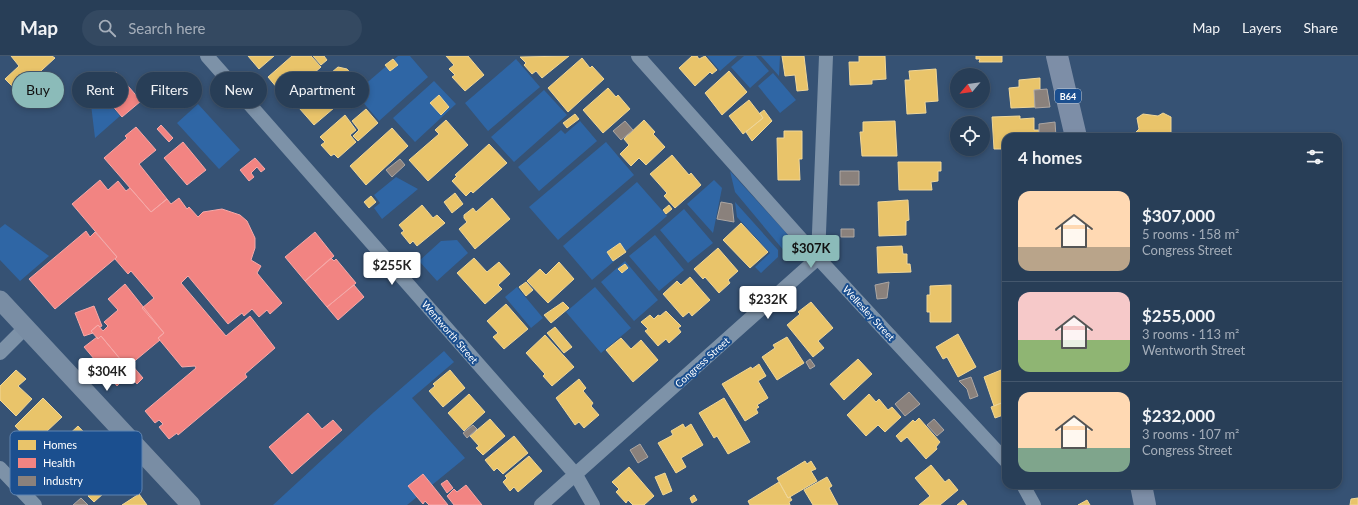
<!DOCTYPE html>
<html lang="en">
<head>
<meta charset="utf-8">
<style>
	:root { --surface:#283e57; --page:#344961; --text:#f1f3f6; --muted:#a5aeba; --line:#44576d; --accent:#8bbbb9 }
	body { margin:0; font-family:Lato,sans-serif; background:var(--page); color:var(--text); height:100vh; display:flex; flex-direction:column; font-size:15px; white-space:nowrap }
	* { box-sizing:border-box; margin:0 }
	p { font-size:13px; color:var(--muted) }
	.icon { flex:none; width:22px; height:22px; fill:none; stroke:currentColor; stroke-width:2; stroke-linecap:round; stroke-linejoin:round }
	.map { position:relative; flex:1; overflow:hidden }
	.sheet { position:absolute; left:1002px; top:77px; width:340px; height:356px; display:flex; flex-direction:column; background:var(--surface); border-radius:12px; box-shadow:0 2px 6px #0003,0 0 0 1px var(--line) }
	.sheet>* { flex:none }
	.top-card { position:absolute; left:12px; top:16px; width:380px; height:36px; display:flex; gap:8px }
	.needle { width:26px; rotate:241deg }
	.controls { position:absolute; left:950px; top:12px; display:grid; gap:8px }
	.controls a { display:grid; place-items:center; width:40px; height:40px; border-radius:50%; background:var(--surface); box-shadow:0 2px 6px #0003,0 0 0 1px var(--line); font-size:20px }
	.price { position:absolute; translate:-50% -34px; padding:0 9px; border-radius:4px; background:#fff; color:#222; font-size:13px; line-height:26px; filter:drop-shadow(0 1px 2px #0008) }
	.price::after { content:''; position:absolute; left:50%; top:24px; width:12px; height:9px; margin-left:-6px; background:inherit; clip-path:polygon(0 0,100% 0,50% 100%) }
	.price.current { background:var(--accent); color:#111 }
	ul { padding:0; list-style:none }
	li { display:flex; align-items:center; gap:12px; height:100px; padding:0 16px }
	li+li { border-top:1px solid var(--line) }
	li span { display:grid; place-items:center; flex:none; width:112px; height:80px; border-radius:12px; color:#555 }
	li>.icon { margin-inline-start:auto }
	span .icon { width:48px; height:48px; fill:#fffc; stroke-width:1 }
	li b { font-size:17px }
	h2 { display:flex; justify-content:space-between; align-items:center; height:48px; padding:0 16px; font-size:17px }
	.tag { padding:0 14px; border-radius:18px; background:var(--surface); box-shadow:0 2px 6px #0003,0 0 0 1px var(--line); font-size:14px; line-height:36px }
	.tag.current { background:var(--accent); color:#111 }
	header { display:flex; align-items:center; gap:24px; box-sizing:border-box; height:56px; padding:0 20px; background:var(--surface); border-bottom:1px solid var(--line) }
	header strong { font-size:19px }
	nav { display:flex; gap:22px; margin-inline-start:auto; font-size:14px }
	.search { width:280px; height:36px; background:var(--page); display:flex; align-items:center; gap:10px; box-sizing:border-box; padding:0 14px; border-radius:22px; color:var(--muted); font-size:15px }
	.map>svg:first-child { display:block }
	.green { fill:#2f66a5 }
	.homes { fill:#e9c46a; stroke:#f0d697 }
	.health { fill:#f28482; stroke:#f6a9a8 }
	.industry { fill:#8a817c; stroke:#ada7a3 }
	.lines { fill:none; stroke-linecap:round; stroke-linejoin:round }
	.street { stroke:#7d92a8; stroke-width:14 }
	.secondary { stroke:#798da4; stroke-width:19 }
	.primary { stroke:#7d8ea7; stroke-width:22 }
	.labels { text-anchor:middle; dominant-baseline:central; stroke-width:4; stroke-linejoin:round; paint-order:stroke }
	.shield { fill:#1b4f8f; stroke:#bbcadd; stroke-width:1 }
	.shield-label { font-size:9px; font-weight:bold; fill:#fff }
	.street-label { font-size:10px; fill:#fff; stroke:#1b4f8f }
	.key { fill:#1b4f8f; stroke:#5f84b1; stroke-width:1 }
	.key-label { font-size:11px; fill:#fff }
</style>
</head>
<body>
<header>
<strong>Map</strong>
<div class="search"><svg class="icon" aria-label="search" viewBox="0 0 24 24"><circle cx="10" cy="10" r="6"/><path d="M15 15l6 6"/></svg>Search here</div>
<nav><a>Map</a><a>Layers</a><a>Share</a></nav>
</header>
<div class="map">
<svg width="1358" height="449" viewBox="0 0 1358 449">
	<rect width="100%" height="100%" fill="#365274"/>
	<path class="green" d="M398,0h12l18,21 -49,44 -24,-28z
		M707,0h30l-17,15z
		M744,0h12l13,15 -19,17 -19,-21z
		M761,0h19l-1,20z
		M516,3l24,28 -52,44 -23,-28z
		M773,17l23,27 -16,13 -22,-27z
		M434,25l22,23 -41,38 -22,-24z
		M97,33l23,27 -25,22 -5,-42z
		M544,34l23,25 -53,47 -23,-25z
		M198,48l42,46 -21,19 -42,-46z
		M580,65l17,20 -58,50 -21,-24 43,-37 4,4z
		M606,86l28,33 -76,65 -29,-33z
		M730,115l59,65 7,15 -11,1 -50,-60z
		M396,121l22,12 -36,30 -8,-11 6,-5 -6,-8z
		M714,124l8,8 -9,45 -26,-29z
		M637,126l30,34 -75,64 -29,-34z
		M735,146l43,48v7l-17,16 -6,-6 15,-14 -33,-36z
		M684,153l29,34 -25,20 -28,-33z
		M5,168l44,32 -29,25 -20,-21v-32z
		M655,179l29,35 -25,21 -30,-35z
		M457,184l11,13 -31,28 -18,-20 22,-20z
		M625,205l33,39 -24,21 -33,-39z
		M517,231l26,31 -12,10 -26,-31z
		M595,231l36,41 -30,25 -35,-41z
		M444,295l10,11 -42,36 53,60 -33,27 -10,-11 -14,12 9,11 -10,8h-134l101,-93z"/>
	<path class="homes" d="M11,0h41l3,2 -37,34 -13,-13 14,-13z
		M248,0h26l-15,13z
		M292,0h19l10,11 -38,33 -8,-9 3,-2 -10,-12z
		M313,0h11l3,4 -6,5z
		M446,0h22l16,19 -19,16 -13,-14 3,-2 -6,-6 5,-4z
		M569,0l-27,22 -6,-7 -4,3 -8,-9 2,-2 -6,-6z
		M692,0h5l2,3 6,-3 12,14 -5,4 -2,-2 -15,14 -16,-18z
		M782,0h22l4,34 -11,1 -2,-16 -10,1z
		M859,0h26l1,23 -14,1v4l-22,1 -1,-23h10z
		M976,0h26v6h-23l1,-3h-4z
		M582,2l8,10 2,-2 12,13 -36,33 -20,-24z
		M393,3l5,6 -8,6 -5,-6z
		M338,11l9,2 14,16 -47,40 -22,-25 23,-20 3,4z
		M936,13l2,32 -13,1 1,11 -19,1 -2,-34h5l-1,-9z
		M729,15l18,21 -25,23 -17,-22z
		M1040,22v12h-6l1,17 -24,1 -2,-20 10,-1v-7z
		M608,32l8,9 2,-2 12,14 -27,24 -20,-23z
		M439,39l10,12 -8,8 -11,-12z
		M749,44l14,18 -20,16 -14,-18z
		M366,53l12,14 -20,18 -5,-5 6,-6 -7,-9z
		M764,54l8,11 -20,20 -6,-9 17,-14 -3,-5z
		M575,58l4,5 -12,9 -4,-5z
		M1143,58l15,2 5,-3 8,4v20h-34l-1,-5 3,-3 -2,-11z
		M345,59l11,15 -6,5 6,7 -18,16 -4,-4 -3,2 -10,-11 4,-3 -5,-5z
		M1020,60v3l14,-1v12h5v7h-33v12h-12l-2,-32z
		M446,64l22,25 -40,36 -19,-21 30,-26 -4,-4z
		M644,64l11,12 -2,2 12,13 -19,18 -7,-7 -8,8 -11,-12 9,-9 -5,-6z
		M895,65l2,35h-35l-2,-24h3v-10z
		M392,72l16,18 -42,39 -16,-19z
		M784,75h18v28h-3l1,21h-22l-1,-42h7z
		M489,88l18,19 -34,30 -2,-2 -5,5 -14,-15 5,-5 -2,-1z
		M672,99l17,20 2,-2 10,12 -26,23 -11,-12 3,-3 -17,-19z
		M898,106h43v9h-3v10l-7,1 1,8h-33z
		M455,137l8,11 -11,9 -8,-11z
		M371,140l5,6 -7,6 -5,-6z
		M492,142l18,21 -35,30 -16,-20 8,-7 -3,-4v-3l9,-7 3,4z
		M908,144l1,20 -3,1v14l-27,1 -1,-34z
		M1004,145h2v28h-1z
		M422,149l11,13 4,-3 8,8 -28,23 -4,-5 -3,3 -9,-11 3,-2 -5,-6z
		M669,149l3,4 -6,5 -3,-4z
		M741,167l27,29 -18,16 -27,-28z
		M620,187l6,9 -13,9 -6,-9z
		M902,190l1,8h4v10h3l1,8 -33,1 -1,-26z
		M718,192l20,23 -10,9 2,3 -11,10 -14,-16 -2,2 -9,-10z
		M474,202l13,14 12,-10 11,12 -12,11 4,4 -17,15 -28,-31z
		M559,206l15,17 -26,24 -21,-22 13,-12 6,6z
		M625,208l3,4 -6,5 -4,-4z
		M690,221l20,23 -18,16 -3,-4 -6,5 -20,-23 14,-13 4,4z
		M526,226l7,8 -7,6 -7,-9z
		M951,229v37h-21v-10h-3v-17h3v-9z
		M563,246l6,6 -18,15 -7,-8z
		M811,246l22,26 -15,13 6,7 -11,9 -26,-32 13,-11 -2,-2z
		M506,248l22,25 -24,20 -11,-12 5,-4 -11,-12z
		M666,255l15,15 -3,2 3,4 -12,11 -3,-4 -8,7 -13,-15 3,-2 -7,-7 9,-7 4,4 4,-4 2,1z
		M555,271l17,20 -8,6 -17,-20z
		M958,278l18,33 -18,10 -11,-20 -4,2 -7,-12z
		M545,279l29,32 -22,19 -9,-10 2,-2 -19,-21z
		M787,281l17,26 -27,17 -15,-23 13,-9 -2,-3z
		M621,282l10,11 10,-9 17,20 -25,22 -27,-32z
		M1006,282v16l-4,-15z
		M858,303l14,15 -28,26 -14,-16z
		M759,308l7,12 -8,5 10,17 -11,7 2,2 -3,2 2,4 -13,8 -23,-37 29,-17 1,2z
		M1006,312v37l-2,-3 -10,4 -10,-29z
		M16,314l10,9 -8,7 14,13 -16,17 -16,-16v-14z
		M450,314l15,18 -22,19 -14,-16 6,-5 -2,-2z
		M579,323l7,9 -3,3 10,12 -2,3 8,9 -15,13 -5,-6 -4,3 -19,-27z
		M469,338l16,18 -21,19 -16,-18z
		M869,338l7,8 3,-3 9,11 4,-3 9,10 -16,15 -7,-7 -12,11 -19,-21z
		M43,342l19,19 -17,16 -3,-2 -12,11 -15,-16z
		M724,342l26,44 -22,12 -11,-18 -3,2 -15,-25z
		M1004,346l2,12 -11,4 -4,-11z
		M919,362l21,24 -4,5 1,2 -11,10 -19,-22 -6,5 -5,-6 17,-16 2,2z
		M490,363l15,17 -22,19 -7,-7 3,-2 -9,-10z
		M683,368l2,4 6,-4 12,21 -22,13 5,9 -10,6 -18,-30 15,-8 -2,-4z
		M78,370l18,19 -19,18 5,4 -10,10 -23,-24z
		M514,380l14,17 -25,21 -6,-6 -3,3 -9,-11z
		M107,398l18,20 -31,28 -6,-6 9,-9 -12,-13z
		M529,400l13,15 -24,21 -4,-5 -4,4 -7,-9 4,-4 -2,-2z
		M805,405l2,3 4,-3 5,8 -5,2 6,10 -29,17 -11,-20z
		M931,409l14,17 4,-3 9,11 -18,15h-21l11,-9 -15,-18z
		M629,411l25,29 -10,9h-11l-5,-5 -2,3 -10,-11 3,-3 -7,-7z
		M665,417l7,18 -9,4 -8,-18z
		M827,421l5,9 -3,2 9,17h-25l-9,-15z
		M779,426l9,16 2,-1 2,3 -3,2 1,3h-40l-2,-4z
		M139,438l8,11h-25z
		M694,439l3,5 -5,3 -2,-5z
		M1358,442v7h-8l1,-6z
		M963,444l4,5h-10z
		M1087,444l3,5h-12z"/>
	<path class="health" d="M116,16l25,29 -19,16 -25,-29z
		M161,69l12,13 -4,4 -12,-13z
		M136,71l20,23 -17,14 28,35 -16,13 -47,-54 23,-20 -2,-2z
		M183,86l23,28 -19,15 -23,-27z
		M255,102l10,11 -4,3 -4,-5 -6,6 3,4 -5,4 -9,-11z
		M100,124l8,10 10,-9 8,10 4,-3 21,24 16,-13 4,5 8,-6 8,11 2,-2 9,10 5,-5 19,-3 18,6 7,6 8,17v10l-4,12 10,6 -4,7 25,30 -12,11 -3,-4 -8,7 -7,-8 -8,7 -2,-3 -14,11 -40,-48 -7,7 45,53 24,-20 25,32 -30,26 2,3 -69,58 -1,-2 -8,6 -10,-12 4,-3 -4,-4 -4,3 -10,-12 51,-43 -1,-2 -13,1 -24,-29 6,-5 -22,-25 12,-10 -23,-27 -3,3 -13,-15 2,-2 -45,-53z
		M86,175l4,6 5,-5 22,25 -62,52 -26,-30z
		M315,176l19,24 -29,25 -20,-24z
		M331,202l3,3 2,-2 20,24 -29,24 -22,-26z
		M125,228l39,49 -6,5 2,2 -29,24 12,14 -6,6 -8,-9 2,-3 -30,-36 -3,3 -7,-8 7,-6 5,6 5,-5 -4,-4 14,-12 -10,-11z
		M354,229l10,12 -26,23 -11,-13z
		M94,250l8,20 -2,1 -2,-2 -7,6 2,2 -9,3 -9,-23z
		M101,280l30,36 -14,14 -33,-39 13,-10 1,2z
		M308,357l14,16 11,-9 9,10 -50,44 -23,-27z
		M423,418l9,11 16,20h-19l-4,-4 -2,3 -6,-7 -9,-11z
		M447,424l6,8 -6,5 -6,-9z
		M466,429l16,20h-28l-7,-9 7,-7 3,3z"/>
	<path class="industry" d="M1047,33l3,18 -15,1 -1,-18z
		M625,65l8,9 -12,10 -8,-9z
		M1055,66l1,15h-17v-13z
		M400,103l5,6 -13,12 -6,-7z
		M840,115h19v14h-19z
		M721,146l11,2 2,18 -17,-3z
		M841,173h13v8h-13z
		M889,226l-2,16 -10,1 -2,-14z
		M810,303l5,7 -5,3 -4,-7z
		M971,321l7,19 -8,3 -3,-10 -8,-8z
		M909,336l11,12 -15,12 -10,-12z
		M934,363l10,11 -7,6 -10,-11z
		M473,369l4,4 -10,9 -4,-5z
		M640,388l8,13 -10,6 -8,-13z
		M81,442l7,7h-15z"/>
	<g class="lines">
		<path class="street" d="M207,0l369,419 17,30
			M638,0l180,202 188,203
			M0,297l25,-25
			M0,412l35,37
			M1023,429l11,20
			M541,449l277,-247 8,-202"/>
		<path class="secondary" d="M0,244l191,205"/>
		<path class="primary" d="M1057,0l19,81
			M1141,429l4,20"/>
	</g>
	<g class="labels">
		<rect class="shield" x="1055" y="33" width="26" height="14" rx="3"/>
		<g class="shield-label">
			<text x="1068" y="40">B64</text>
		</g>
		<g class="street-label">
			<text transform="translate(869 257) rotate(47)">Wellesley Street</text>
			<text transform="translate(450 276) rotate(49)">Wentworth Street</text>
			<text transform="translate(702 306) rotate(-42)">Congress Street</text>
		</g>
	</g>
	<rect x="10" y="375" width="132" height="64" rx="6" class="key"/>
	<rect x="18" y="384" width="18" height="10" fill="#e9c46a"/>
	<rect x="18" y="402" width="18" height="10" fill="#f28482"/>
	<rect x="18" y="420" width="18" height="10" fill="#8a817c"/>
	<g class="key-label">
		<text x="43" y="393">Homes</text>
		<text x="43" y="411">Health</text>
		<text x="43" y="429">Industry</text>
	</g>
</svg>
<div class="controls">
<a><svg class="needle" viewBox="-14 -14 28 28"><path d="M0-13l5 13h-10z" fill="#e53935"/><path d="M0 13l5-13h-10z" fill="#a5aeba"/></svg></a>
<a><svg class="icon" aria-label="locate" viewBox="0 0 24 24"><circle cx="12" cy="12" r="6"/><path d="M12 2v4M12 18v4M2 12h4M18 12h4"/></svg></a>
</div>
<b class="price current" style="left:811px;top:213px">$307K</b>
<b class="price" style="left:392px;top:230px">$255K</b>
<b class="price" style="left:768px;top:264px">$232K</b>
<b class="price" style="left:107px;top:336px">$304K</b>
<div class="top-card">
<a class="tag current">Buy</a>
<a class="tag">Rent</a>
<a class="tag">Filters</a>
<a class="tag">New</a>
<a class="tag">Apartment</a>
</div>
<section class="sheet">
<h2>4 homes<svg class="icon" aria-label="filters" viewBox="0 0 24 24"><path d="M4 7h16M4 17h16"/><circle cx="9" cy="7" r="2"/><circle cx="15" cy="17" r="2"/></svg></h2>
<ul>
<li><span style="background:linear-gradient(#ffd9b3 70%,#b9a48a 0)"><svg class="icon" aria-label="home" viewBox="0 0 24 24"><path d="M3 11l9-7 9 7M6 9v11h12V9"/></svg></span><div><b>$307,000</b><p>5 rooms · 158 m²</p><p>Congress Street</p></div></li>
<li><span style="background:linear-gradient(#f6c9c9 60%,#8fb573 0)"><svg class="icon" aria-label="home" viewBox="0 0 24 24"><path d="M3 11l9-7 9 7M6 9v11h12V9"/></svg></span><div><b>$255,000</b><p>3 rooms · 113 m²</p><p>Wentworth Street</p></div></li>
<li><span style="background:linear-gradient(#ffd9b3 70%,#7fa58c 0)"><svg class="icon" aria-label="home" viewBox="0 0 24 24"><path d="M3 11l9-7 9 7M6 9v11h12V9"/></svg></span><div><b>$232,000</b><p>3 rooms · 107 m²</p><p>Congress Street</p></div></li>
</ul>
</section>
</div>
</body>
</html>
